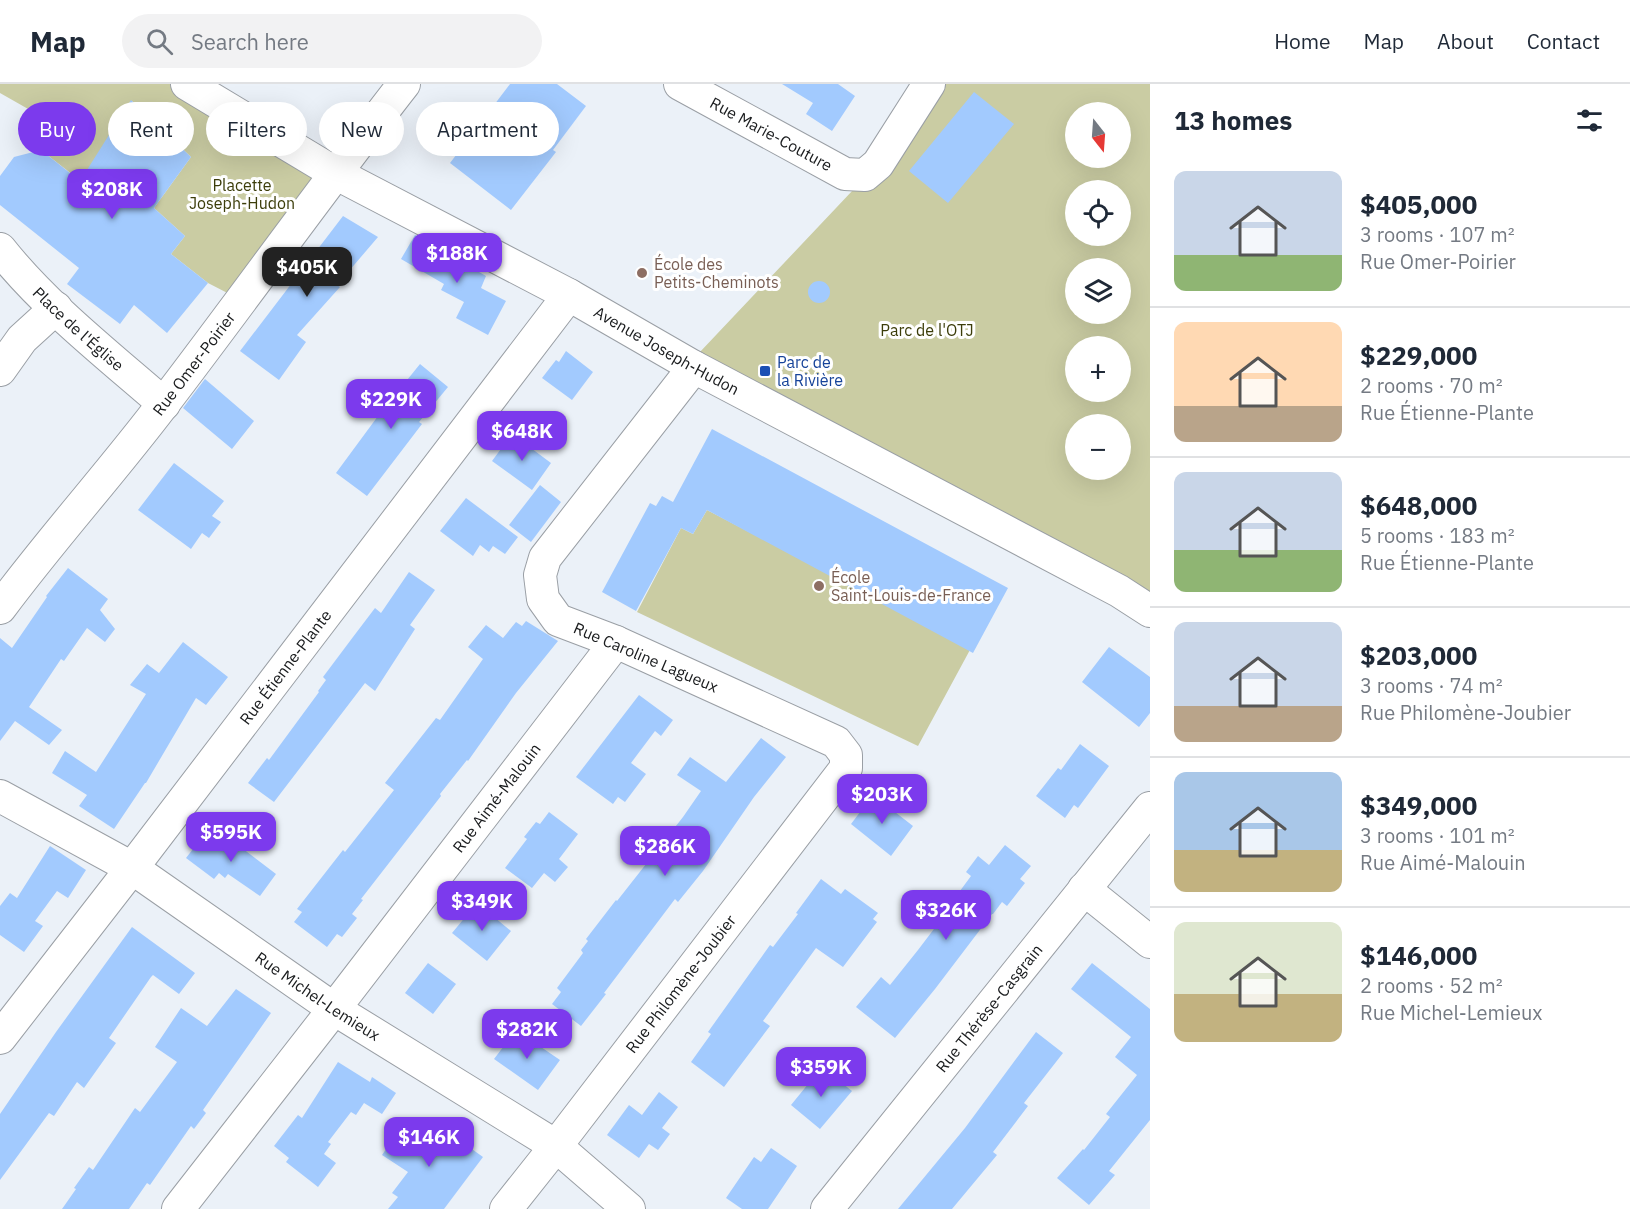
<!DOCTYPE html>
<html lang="en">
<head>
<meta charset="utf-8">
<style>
	:root { --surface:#fff; --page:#f2f2f3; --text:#1f2937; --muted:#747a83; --line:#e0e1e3; --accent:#7c3aed }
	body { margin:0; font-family:"IBM Plex Sans",sans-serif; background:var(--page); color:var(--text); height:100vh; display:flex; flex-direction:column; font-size:22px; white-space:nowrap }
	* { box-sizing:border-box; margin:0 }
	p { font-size:20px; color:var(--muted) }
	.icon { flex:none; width:33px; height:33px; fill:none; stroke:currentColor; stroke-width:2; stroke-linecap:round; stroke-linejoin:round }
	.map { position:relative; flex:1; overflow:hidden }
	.panel { display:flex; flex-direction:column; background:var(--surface); width:480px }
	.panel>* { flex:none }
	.guide { position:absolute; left:18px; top:18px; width:570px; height:54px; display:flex; gap:12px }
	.needle { width:39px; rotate:163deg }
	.tools { position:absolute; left:1065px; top:18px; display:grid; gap:12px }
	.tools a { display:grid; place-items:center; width:66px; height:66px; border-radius:50%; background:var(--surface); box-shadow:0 6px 24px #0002; font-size:30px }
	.price { position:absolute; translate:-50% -51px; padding:0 14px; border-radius:12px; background:var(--accent); color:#fff; font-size:20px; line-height:39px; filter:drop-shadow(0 2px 3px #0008) }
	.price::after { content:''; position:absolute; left:50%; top:36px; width:18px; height:14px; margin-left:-9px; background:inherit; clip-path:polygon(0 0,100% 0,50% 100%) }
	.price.current { background:#222; color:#fff }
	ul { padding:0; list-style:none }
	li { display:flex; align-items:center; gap:18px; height:150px; padding:0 24px }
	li+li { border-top:2px solid var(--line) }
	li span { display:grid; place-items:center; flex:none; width:168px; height:120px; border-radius:12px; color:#555 }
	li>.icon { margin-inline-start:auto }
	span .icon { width:72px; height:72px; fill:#fffc; stroke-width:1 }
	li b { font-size:26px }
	h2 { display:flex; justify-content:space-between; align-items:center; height:72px; padding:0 24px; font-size:26px }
	.pill { padding:0 21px; border-radius:27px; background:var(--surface); box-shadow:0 6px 24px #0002; font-size:21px; line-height:54px }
	.pill.current { background:var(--accent); color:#fff }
	header { display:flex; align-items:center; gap:36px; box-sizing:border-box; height:84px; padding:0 30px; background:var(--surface); border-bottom:2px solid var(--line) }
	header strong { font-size:28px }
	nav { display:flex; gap:33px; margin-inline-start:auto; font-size:21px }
	.search { width:420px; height:54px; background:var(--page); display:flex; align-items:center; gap:15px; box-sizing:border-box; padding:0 21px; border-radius:33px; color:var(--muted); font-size:22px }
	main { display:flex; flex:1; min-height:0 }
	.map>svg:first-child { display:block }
	.green { fill:#cacca3; fill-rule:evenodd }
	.building { fill:#a2cafe }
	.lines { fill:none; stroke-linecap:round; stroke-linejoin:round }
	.minor-casing { stroke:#9a9fa5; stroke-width:34 }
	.minor { stroke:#fff; stroke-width:32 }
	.education-dot { fill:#8d6e63; stroke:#fff; stroke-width:2 }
	.transit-dot { fill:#1a4fb4; stroke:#fff; stroke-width:2 }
	.labels { text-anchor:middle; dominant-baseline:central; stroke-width:6; stroke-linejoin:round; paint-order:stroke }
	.street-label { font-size:16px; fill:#191b1d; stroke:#fff }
	.park-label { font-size:16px; fill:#3c3d0a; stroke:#fff }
	.education-label { font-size:16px; fill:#785e54; stroke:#fff; text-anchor:start }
	.transit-label { font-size:16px; fill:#164399; stroke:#fff; text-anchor:start }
</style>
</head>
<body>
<header>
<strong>Map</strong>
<div class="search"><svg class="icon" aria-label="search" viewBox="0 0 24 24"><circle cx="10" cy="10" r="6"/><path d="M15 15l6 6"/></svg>Search here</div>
<nav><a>Home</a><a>Map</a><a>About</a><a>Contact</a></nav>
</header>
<main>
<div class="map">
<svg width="1150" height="1125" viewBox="0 0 1150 1125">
	<rect width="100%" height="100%" fill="#ebf1f8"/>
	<path class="green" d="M0,0h184l151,89 -94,127 -33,-17 -37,-29 14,-18 -31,-28 37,-51 -59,-56 -4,117 -87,-68 6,-8 -3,-24 -44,-25z
		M935,0h215v538l-468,-251 171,-181zM1076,28h44v46h-44zM1076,106h44v46h-44zM1076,184h44v46h-44zM1076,262h44v46h-44zM1076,340h44v46h-44z
		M707,426l264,138 -53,98 -281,-134 44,-84 12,6z"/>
	<path class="building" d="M510,0h47l29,22 -33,44 3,2 -45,58 -61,-47z
		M782,0h56l17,12 -23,35 -26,-17 7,-11z
		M974,8l40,32 -66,79 -39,-32z
		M131,16l60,57 -37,51 31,28 -14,18 37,29 -41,50 -33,-28 -14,19 -53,-40 12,-16 -79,-63v-29l14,-19 27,-7 39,31z
		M343,132l35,21 -41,48 3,2 -43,48 9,7 -27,38 -39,-29z
		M415,151l71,41 -5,12 25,13 -18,34 -32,-17 8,-16 -23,-12 3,-6 -43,-25z
		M808 208a11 11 0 1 1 22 0a11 11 0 1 1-22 0Z
		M566,267l27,21 -21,28 -30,-22 14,-18 3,2z
		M420,280l28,23 -29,35 3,2 -55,72 -31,-23 42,-57 -6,-5 13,-16 6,5z
		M205,295l49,42 -22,28 -49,-41z
		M712,345l296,159 -35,65 -266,-143 -14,24 -12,-6 -45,83 -34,-19 48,-89 6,3 6,-10 11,6z
		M512,350l39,29 -19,27 -40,-29z
		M174,379l50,38 -12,15 9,6 -12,16 -7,-5 -11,16 -53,-39z
		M540,401l21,17 -30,40 -22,-17z
		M466,414l52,39 -13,17 -12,-8 -4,6 -9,-7 -7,11 -33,-25z
		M68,484l40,31 -8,11 15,19 -10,13 -18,-14 -23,33 -3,-2 -32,48 33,23 -13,15 -34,-24 -15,20v-103l12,10 35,-51 -1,-1z
		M409,488l26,18 -25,35 5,4 -40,62 -10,-8 -91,119 -26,-19 19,-25 2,2 50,-68 -1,-1 8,-11 -3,-3 30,-40 22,-29 6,5z
		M526,537l32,20 -42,52 -48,68 -1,-1 -27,34 1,2 -80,103 2,1 -11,14 5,4 -15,19 -5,-3 -10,13 -33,-25 8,-10 -5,-3 46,-59 2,2 49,-62 -9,-7 51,-65 4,2 43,-61 -15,-12 18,-22 17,13 13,-16 6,4z
		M183,558l45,35 -22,28 -10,-7 -50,85h-1l-31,46 -35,-23 8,-11 -35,-22 13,-22 31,21 50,-78 -16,-9 17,-21 12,9z
		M1109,563l41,30v36l-11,14 -57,-45z
		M639,611l34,25 -12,16 -6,-5 -24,32 15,11 -21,28 -7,-5 -5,7 -37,-27z
		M761,654l25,19 -32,40 -51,74 -25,31 -3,-3 -71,94 2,1 -25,32 -29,-22 9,-12 -4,-4 26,-35 -2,-3 7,-9 -2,-2 30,-39 1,1 66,-84 18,-26 -24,-16 13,-18 36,25z
		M1080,660l29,22 -31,42 -4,-3 -9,13 -29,-22 22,-28 3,2z
		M873,711l40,31 -22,30 -40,-32z
		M549,728l29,22 -19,25 9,8 -13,15 -11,-9 -12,15 -27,-20 22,-29 -3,-2 12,-15 4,2z
		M207,747l18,14 5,-6 46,35 -16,22 -32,-22 -3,4 -6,-5 -5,6 -28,-21z
		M1005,761l26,21 -11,13 5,4 -18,23 -5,-4 -9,12h-1l-57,75 -40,49 -39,-31 25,-30 9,8 28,-35 41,-54 -2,-1 14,-19 -5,-4 12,-16 11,9z
		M50,762l36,24 -18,28 -11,-7 -22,30 8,5 -19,26 -24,-17v-29l10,-13 7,5z
		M821,795l20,15 4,-5 33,24 -5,6 4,3 -34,45 -27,-19 -53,73 7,5 -46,61 -33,-25 20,-28 -3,-2 62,-87 3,2 25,-33 -2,-1z
		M477,819l34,28 -24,30 -35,-28z
		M132,843l63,46 -16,21 -26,-19 -2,2 -42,61 7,5 -32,45 -7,-6 -23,34 -5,-3 -49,67v-66l56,-82z
		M428,879l28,21 -23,30 -28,-21z
		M1092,879l58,46v111l-41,51 6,4 -26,30 -32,-27 26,-29 1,1 26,-33 -4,-3 31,-39 -22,-18 16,-20 -60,-48z
		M236,905l35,24 -68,97 3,3 -12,16 -3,-3 -41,59 -3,-2 -18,26h-67l14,-20 -2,-1 15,-21 4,3 42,-62 5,4 37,-50 -22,-15 26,-39 26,18z
		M516,946l44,30 -22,30 -44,-31z
		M1036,948l27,21 -39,50 4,3 -35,46 4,3 -45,54h-54l67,-81z
		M338,978l32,20 2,-5 24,16 -14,21 -18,-11 -8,12 -5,-3 -23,30 3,2 -7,10 12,9 -18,24 -32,-25 3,-4 -15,-12 24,-31 4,3z
		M822,983l30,24 -32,38 -29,-24z
		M659,1008l19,15 -16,21 8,6 -12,16 -9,-6 -10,14 -32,-23 22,-30 13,10z
		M406,1036l26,20 9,-13 42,30 -39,52h-56l10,-12 -6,-4 16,-21 -26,-17z
		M771,1064l26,18 -29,43h-26l-16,-11 28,-41 7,5z"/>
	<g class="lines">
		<defs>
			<g id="minor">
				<path id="s1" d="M187,0l148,89 234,122 125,72 425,224 31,20"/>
				<path id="s2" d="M680,0l165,90 20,1 13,-11 51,-80"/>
				<path id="s3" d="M0,165c45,57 109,107 164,155"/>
				<path d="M0,286l22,-31 34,-31"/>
				<path id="s4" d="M0,524c52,-70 111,-135 164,-205 81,-106 158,-214 240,-319"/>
				<path id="s5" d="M0,712l132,72 202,141 222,137 73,63"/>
				<path d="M1084,805l66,53"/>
				<path id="s6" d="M0,954l132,-170 437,-573"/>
				<path id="s7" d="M178,1125l156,-200 282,-367"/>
				<path id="s8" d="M506,1125l50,-63 290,-378v-13l-10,-13 -220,-100 -58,-22 -15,-21 -3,-24 5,-17 149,-191"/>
				<path id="s9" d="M827,1125l323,-401"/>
			</g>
		</defs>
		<use href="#minor" class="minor-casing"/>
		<use href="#minor" class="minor"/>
	</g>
	<g class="education-dot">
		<circle cx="642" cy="189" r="6"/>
		<circle cx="819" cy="502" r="6"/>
	</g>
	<rect class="transit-dot" x="759" y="281" width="12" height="12" rx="3"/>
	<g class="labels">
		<g class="street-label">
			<text stroke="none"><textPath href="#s2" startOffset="104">Rue Marie-Couture</textPath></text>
			<text stroke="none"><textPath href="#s3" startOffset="112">Place de l'Église</textPath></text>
			<text stroke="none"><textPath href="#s1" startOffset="549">Avenue Joseph-Hudon</textPath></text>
			<text stroke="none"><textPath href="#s4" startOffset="312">Rue Omer-Poirier</textPath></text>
			<text transform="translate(646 573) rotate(23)">Rue Caroline Lagueux</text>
			<text stroke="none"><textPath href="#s6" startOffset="468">Rue Étienne-Plante</textPath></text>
			<text stroke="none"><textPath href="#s7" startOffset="520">Rue Aimé-Malouin</textPath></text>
			<text stroke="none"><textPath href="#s8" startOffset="285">Rue Philomène-Joubier</textPath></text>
			<text stroke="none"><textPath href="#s5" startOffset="376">Rue Michel-Lemieux</textPath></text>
			<text stroke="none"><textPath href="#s9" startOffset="258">Rue Thérèse-Casgrain</textPath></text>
		</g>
		<g class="park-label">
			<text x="242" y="101">Placette<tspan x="242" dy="18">Joseph-Hudon</tspan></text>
			<text x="927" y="246">Parc de l'OTJ</text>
		</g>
		<g class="education-label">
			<text x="654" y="180">École des<tspan x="654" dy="18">Petits-Cheminots</tspan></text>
			<text x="831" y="493">École<tspan x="831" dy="18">Saint-Louis-de-France</tspan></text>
		</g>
		<g class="transit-label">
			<text x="777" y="278">Parc de<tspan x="777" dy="18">la Rivière</tspan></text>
		</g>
	</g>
</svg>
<div class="tools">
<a><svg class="needle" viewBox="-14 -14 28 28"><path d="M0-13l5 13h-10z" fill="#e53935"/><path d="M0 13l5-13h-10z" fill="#747a83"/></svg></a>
<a><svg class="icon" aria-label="locate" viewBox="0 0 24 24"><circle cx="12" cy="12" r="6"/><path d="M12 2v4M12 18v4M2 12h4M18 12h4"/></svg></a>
<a><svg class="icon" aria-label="layers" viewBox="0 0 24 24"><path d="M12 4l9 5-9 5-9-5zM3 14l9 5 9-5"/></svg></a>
<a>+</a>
<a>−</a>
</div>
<b class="price" style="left:112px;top:136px">$208K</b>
<b class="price" style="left:457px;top:200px">$188K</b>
<b class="price current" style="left:307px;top:214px">$405K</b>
<b class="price" style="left:391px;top:346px">$229K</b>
<b class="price" style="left:522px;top:378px">$648K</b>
<b class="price" style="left:882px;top:741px">$203K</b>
<b class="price" style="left:231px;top:779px">$595K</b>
<b class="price" style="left:665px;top:793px">$286K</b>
<b class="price" style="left:482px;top:848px">$349K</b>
<b class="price" style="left:946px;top:857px">$326K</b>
<b class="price" style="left:527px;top:976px">$282K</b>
<b class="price" style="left:821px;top:1014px">$359K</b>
<b class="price" style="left:429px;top:1084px">$146K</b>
<div class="guide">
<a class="pill current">Buy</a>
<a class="pill">Rent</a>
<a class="pill">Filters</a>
<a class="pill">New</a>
<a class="pill">Apartment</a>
</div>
</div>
<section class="panel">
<h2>13 homes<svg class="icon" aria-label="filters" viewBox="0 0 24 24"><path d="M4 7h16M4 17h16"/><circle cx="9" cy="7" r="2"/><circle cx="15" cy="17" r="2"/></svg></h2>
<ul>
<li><span style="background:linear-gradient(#c9d6e8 70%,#8fb573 0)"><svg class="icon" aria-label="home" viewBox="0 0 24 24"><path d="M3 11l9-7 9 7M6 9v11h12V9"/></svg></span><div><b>$405,000</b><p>3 rooms · 107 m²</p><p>Rue Omer-Poirier</p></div></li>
<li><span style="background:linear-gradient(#ffd9b3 70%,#b9a48a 0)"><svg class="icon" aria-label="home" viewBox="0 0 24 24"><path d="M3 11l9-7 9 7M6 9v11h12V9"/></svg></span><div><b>$229,000</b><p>2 rooms · 70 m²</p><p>Rue Étienne-Plante</p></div></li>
<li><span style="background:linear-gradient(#c9d6e8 65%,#8fb573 0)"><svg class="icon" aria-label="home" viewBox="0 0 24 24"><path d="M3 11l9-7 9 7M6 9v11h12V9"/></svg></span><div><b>$648,000</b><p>5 rooms · 183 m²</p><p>Rue Étienne-Plante</p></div></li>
<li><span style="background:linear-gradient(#c9d6e8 70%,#b9a48a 0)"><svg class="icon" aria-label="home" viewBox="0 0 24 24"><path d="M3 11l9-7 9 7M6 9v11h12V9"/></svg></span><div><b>$203,000</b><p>3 rooms · 74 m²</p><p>Rue Philomène-Joubier</p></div></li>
<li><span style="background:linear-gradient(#a9c7e8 65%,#c2b280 0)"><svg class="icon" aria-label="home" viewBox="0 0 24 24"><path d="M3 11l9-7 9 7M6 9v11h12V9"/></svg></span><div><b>$349,000</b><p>3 rooms · 101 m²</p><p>Rue Aimé-Malouin</p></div></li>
<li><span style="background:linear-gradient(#dfe7d0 60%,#c2b280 0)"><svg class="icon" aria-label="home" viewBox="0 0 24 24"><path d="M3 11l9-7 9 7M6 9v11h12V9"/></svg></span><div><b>$146,000</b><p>2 rooms · 52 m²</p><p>Rue Michel-Lemieux</p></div></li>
</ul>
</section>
</main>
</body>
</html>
